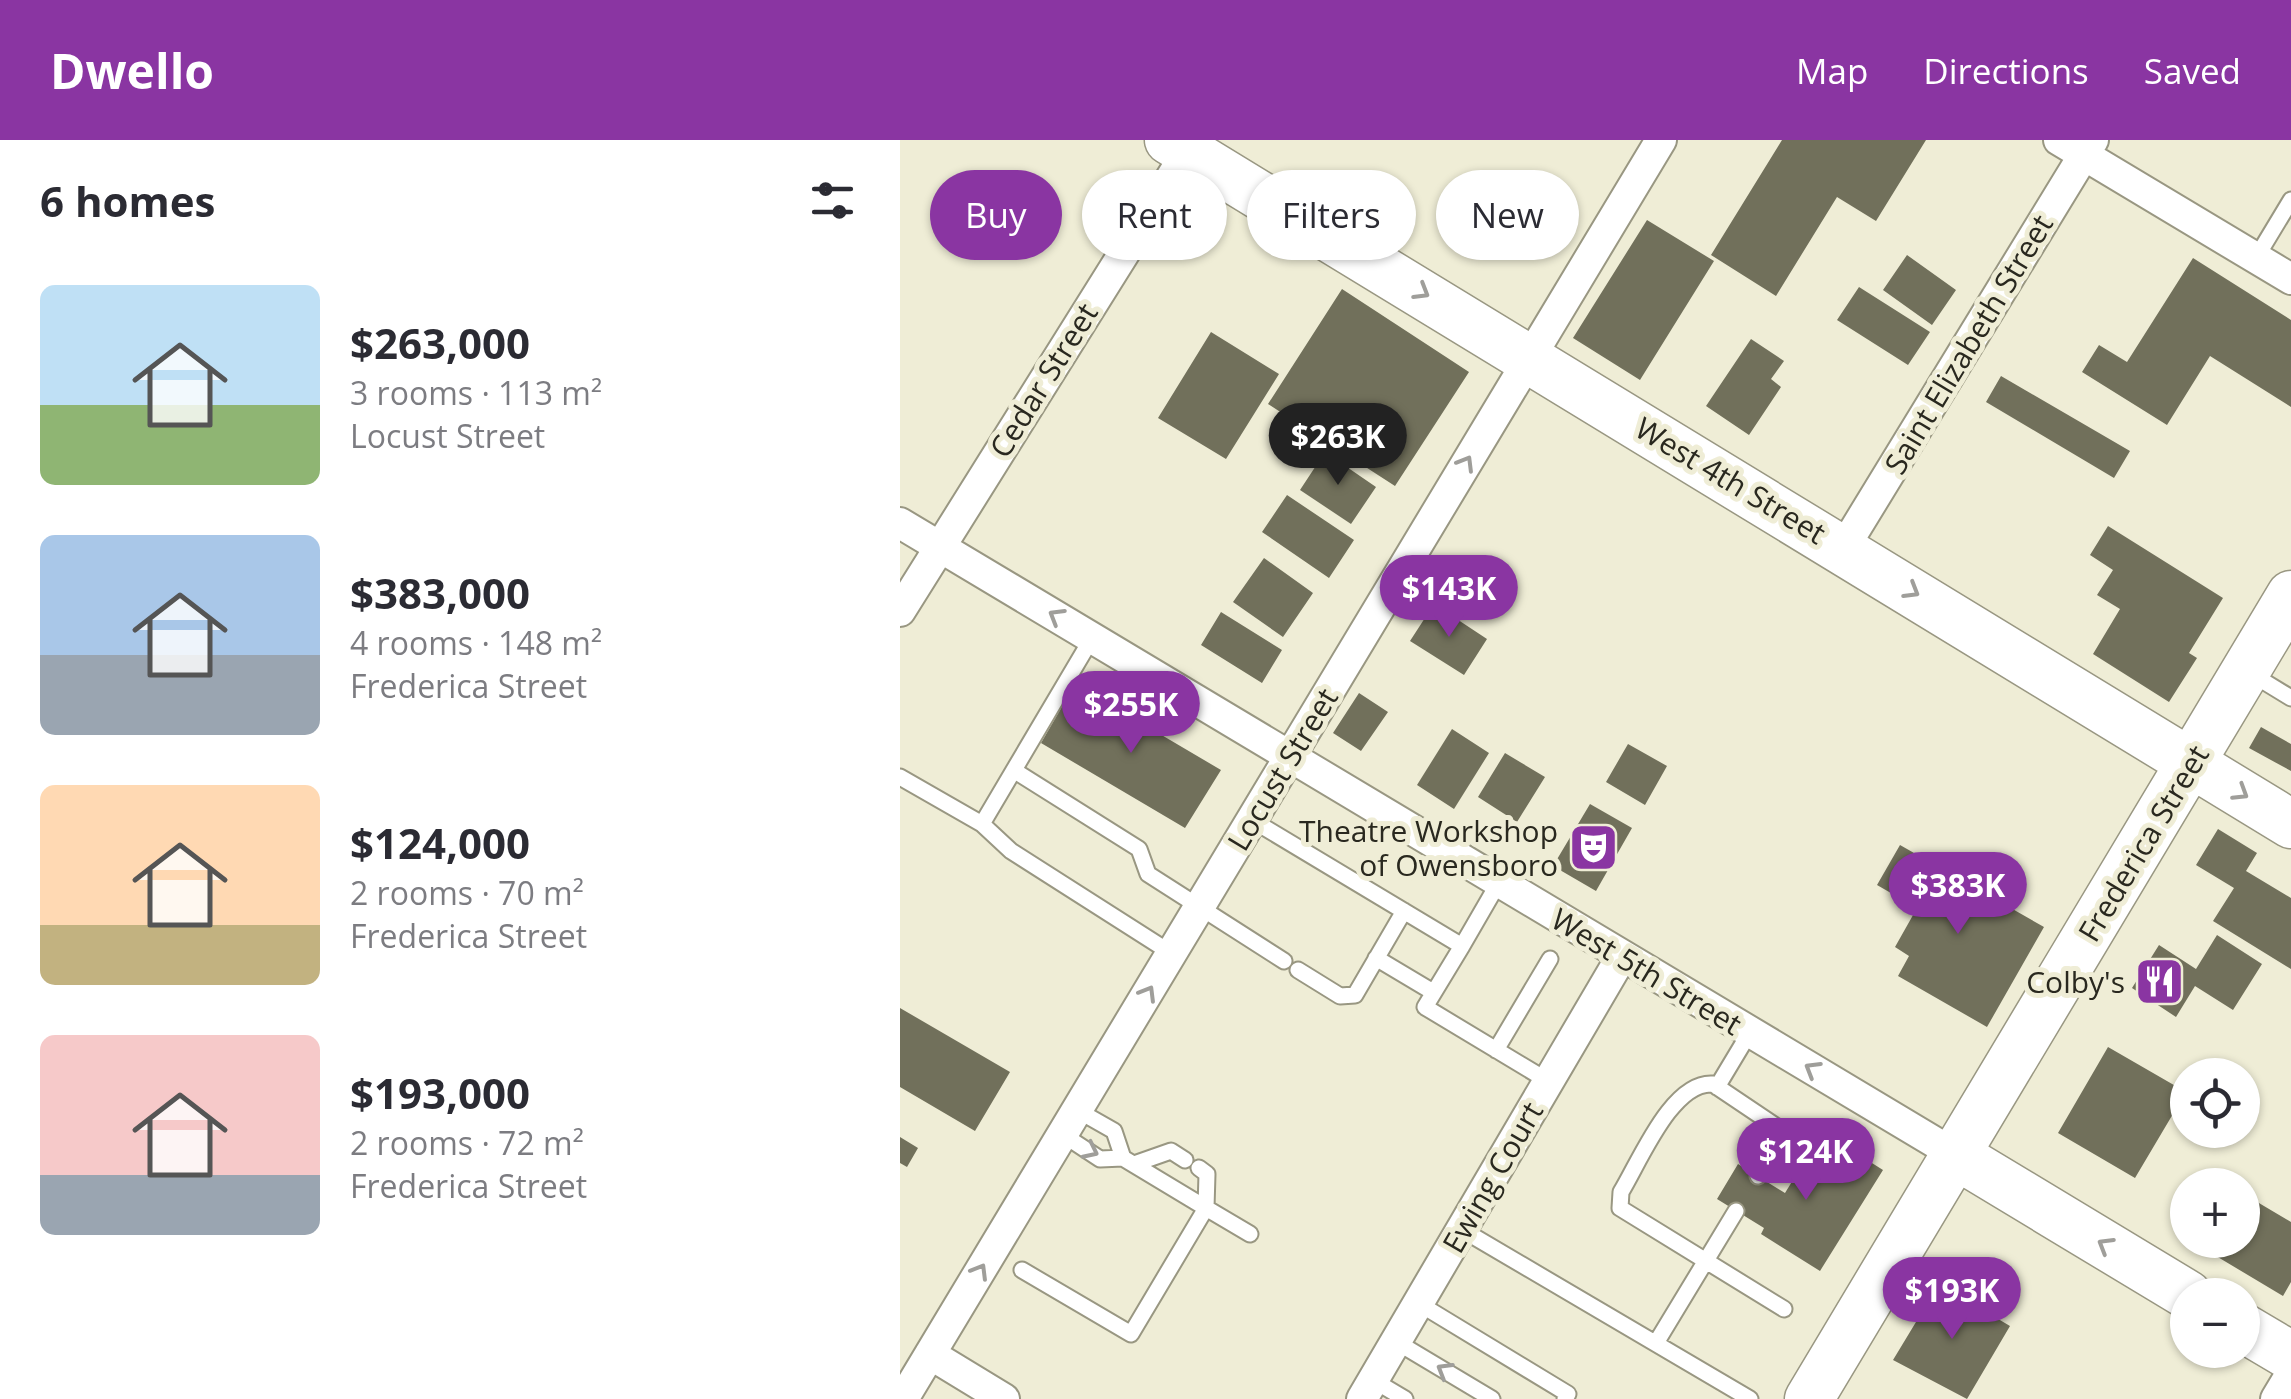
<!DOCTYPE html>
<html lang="en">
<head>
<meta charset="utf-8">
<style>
	:root { --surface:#fff; --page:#f2f2f3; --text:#2b2b33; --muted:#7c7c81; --accent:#8a35a2 }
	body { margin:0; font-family:"Open Sans",sans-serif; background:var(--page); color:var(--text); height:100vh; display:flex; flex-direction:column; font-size:38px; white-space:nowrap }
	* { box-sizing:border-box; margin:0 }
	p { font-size:32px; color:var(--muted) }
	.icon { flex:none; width:55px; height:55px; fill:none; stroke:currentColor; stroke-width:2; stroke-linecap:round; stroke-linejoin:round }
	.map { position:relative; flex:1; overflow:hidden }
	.side { display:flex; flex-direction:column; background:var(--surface); width:900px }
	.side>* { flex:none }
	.hud { position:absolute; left:30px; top:30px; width:950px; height:90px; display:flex; gap:20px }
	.controls { position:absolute; left:1270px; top:918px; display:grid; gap:20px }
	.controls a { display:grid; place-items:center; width:90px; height:90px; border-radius:50%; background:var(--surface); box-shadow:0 2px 8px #0004; font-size:50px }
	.price { position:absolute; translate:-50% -85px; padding:0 22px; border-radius:35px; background:var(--accent); color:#fff; font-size:32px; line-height:65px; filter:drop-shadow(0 2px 5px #0008) }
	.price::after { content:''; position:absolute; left:50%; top:60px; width:30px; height:22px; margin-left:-15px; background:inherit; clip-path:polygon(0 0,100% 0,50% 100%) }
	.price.current { background:#222; color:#fff }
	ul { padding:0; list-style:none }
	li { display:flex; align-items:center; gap:30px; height:250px; padding:0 40px }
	li span { display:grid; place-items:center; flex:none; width:280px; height:200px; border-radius:15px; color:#555 }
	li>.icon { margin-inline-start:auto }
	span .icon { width:120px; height:120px; fill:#fffc; stroke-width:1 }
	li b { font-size:42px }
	h2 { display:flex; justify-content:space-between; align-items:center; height:120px; padding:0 40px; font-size:42px }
	.tag { padding:0 35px; border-radius:45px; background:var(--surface); box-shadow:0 2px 8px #0004; font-size:35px; line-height:90px }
	.tag.current { background:var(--accent); color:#fff }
	header { display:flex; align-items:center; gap:60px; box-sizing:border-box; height:140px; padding:0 50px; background:var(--accent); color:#fff }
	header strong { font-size:48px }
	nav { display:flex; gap:55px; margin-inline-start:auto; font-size:35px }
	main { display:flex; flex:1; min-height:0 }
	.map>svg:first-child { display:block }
	.building { fill:#71705b }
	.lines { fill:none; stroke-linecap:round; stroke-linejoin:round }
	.service-casing { stroke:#999782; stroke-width:19 }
	.minor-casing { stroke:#999782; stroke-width:34 }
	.primary-casing { stroke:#999782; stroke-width:51 }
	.service { stroke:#fff; stroke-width:15 }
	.minor { stroke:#fff; stroke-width:30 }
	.primary { stroke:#fff; stroke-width:48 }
	.oneway { stroke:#9f9e9a }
	.labels { text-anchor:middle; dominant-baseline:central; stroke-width:10; stroke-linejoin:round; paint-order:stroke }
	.street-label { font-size:30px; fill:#29281f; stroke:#efedd6 }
	.poi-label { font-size:30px; fill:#29281f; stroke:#efedd6; text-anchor:end }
</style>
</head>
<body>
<header>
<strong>Dwello</strong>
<nav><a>Map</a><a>Directions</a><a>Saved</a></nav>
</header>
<main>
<section class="side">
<h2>6 homes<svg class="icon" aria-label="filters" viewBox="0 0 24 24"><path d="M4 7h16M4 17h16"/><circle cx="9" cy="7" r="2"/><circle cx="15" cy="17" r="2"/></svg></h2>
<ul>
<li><span style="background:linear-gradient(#bfe0f5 60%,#8fb573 0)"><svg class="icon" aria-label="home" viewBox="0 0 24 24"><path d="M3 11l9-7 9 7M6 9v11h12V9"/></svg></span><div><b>$263,000</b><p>3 rooms · 113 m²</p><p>Locust Street</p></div></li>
<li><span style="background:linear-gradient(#a9c7e8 60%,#9aa5b1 0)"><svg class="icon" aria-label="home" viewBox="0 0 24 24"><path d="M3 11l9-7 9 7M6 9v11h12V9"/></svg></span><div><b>$383,000</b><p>4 rooms · 148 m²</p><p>Frederica Street</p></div></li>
<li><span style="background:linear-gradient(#ffd9b3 70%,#c2b280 0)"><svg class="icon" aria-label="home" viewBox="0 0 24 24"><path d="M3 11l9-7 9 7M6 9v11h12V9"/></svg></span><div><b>$124,000</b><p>2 rooms · 70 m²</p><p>Frederica Street</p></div></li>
<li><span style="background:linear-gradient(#f6c9c9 70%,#9aa5b1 0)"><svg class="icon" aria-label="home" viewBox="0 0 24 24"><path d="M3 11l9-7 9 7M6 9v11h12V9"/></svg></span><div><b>$193,000</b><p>2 rooms · 72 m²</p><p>Frederica Street</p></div></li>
</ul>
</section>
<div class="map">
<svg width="1391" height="1259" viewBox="0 0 1391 1259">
	<rect width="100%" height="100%" fill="#efedd6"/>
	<path class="building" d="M882,0h144l-50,81 -39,-24 -61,99 -65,-41z
		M747,80l67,41 -74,119 -67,-42z
		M1007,115l49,35 -24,35 -49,-35z
		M1293,118l98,62v87l-81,-51 -43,69 -85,-53 17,-27 28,17z
		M959,147l71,45 -22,33 -71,-45z
		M442,149l127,83 -74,114 -127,-82z
		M311,192l68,42 -53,85 -68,-41z
		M851,199l33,22 -13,18 10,8 -32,48 -43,-29z
		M1101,236l129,75 -16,27 -128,-76z
		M425,312l51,35 -25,37 -51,-34z
		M387,355l67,45 -25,38 -67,-46z
		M1208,386l115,72 -34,55 8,5 -28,44 -76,-48 27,-45 -23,-14 16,-25 -23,-15z
		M364,418l49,35 -30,44 -50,-35z
		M534,464l53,35 -23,36 -54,-34z
		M321,472l61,38 -20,33 -61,-38z
		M175,544l146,86 -36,58 -144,-85z
		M459,553l29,19 -27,39 -28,-18z
		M1361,587l30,17v27l-42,-23z
		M552,589l37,24 -35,56 -37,-24z
		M728,604l39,22 -22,39 -39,-23z
		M605,613l40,24 -28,45 -39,-25z
		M690,664l42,24 -36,63 -43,-25z
		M1318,689l39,24 -11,18 45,27v71l-78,-48 21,-33 -38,-23z
		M1000,705l144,82 -57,100 -89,-51 11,-20 -14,-9 22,-39 -40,-23z
		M1317,795l45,29 -29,46 -38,-24 -19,31 -44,-29 27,-43 37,24z
		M0,868l110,64 -35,59 -75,-44z
		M1208,907l78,45 -51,86 -77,-45z
		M0,997l18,11 -11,19 -7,-4z
		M937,1001l46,29 -63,101 -59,-37 3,-6 -47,-29 21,-35 47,29 24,-39 14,9z
		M1342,1053l49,29v60l-8,14 -82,-49 4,-7h37z
		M1039,1144l71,42 -43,73 -74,-39z"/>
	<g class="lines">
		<defs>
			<path id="service" d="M1356,118l35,-58
				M1350,533l41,25
				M115,631l124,78 9,25 136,87
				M0,637l82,47 29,27 160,102
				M352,680l210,126 37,-64
				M82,684l110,-186
				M562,806l-37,61 123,74
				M476,818l57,34
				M398,830l42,26 15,-1 49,-84
				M596,910l54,-91
				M817,947l33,-55
				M177,970l37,21 9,27
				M234,1024l37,-13 14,9
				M299,1028l8,6 -1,34 44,26
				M858,1036l23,-38 -1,-9 -67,-45c-41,-3 -73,77 -92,108l-1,16 164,101
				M561,1089l289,170
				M122,1130l109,64 75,-126 -83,-50 -23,1 -38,-25
				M518,1163l150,91 -3,5
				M495,1201l97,58
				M756,1203l80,-132
				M473,1240l32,19"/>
			<path id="minor" d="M1159,0l232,139
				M0,383l1056,632
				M943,409l250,-409
				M0,471l288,-460 12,-8
				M30,1214l74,45
				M3,1259l758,-1259
				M462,1259l260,-443
				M1376,1259l15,-25"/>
			<path id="primary" d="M269,0l1122,684
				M1056,1015l232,140
				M1342,1187l49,29
				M909,1259l482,-804"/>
		</defs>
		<use href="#service" class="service-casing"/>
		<use href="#minor" class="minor-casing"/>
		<use href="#primary" class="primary-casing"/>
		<use href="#service" class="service"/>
		<use href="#minor" class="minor"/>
		<use href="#primary" class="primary"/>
	</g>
	<defs><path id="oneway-chevron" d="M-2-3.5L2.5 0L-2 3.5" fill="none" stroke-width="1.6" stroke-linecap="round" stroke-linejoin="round" transform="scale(2.5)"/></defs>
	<g class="oneway">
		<use href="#oneway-chevron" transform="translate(522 152) rotate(31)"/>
		<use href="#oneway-chevron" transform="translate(566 323) rotate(-59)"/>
		<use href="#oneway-chevron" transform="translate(1012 451) rotate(31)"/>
		<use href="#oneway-chevron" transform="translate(156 476) rotate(-149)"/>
		<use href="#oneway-chevron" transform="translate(1341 653) rotate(32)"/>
		<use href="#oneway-chevron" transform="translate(248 853) rotate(-59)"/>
		<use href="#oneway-chevron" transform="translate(912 929) rotate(-149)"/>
		<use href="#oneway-chevron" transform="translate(191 1011) rotate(26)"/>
		<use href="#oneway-chevron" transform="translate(1205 1105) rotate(-149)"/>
		<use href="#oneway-chevron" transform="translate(80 1131) rotate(-59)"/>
		<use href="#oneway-chevron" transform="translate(544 1230) rotate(-149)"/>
	</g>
	<defs>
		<symbol id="theatre-square" viewBox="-11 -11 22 22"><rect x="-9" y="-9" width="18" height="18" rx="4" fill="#8a35a2" stroke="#efedd6"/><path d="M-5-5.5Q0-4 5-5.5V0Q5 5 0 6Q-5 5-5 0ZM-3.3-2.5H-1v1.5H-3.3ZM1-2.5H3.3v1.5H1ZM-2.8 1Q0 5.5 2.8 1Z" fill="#fff"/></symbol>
		<symbol id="restaurant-square" viewBox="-11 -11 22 22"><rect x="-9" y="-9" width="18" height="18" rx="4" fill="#8a35a2" stroke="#efedd6"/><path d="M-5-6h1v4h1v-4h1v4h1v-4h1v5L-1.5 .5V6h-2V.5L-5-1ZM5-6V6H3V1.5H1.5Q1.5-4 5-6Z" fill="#fff"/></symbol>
	</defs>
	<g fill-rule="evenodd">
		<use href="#theatre-square" x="666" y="680" width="55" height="55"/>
		<use href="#restaurant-square" x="1232" y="814" width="55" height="55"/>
	</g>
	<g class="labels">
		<g class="street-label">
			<text transform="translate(1068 204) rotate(-59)">Saint Elizabeth Street</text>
			<text transform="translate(143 240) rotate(-58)">Cedar Street</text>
			<text transform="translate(831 340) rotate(31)">West 4th Street</text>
			<text transform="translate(382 629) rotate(-59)">Locust Street</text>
			<text transform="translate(1243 703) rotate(-59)">Frederica Street</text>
			<text transform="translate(747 831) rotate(31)">West 5th Street</text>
			<text transform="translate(592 1037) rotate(-60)">Ewing Court</text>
		</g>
		<g class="poi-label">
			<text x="658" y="690">Theatre Workshop<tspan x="658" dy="34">of Owensboro</tspan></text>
			<text x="1225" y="841">Colby's</text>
		</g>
	</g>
</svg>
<div class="controls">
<a><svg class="icon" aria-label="locate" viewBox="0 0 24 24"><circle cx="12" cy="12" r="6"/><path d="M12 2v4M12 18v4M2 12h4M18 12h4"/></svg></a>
<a>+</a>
<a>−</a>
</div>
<b class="price current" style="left:438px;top:348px">$263K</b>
<b class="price" style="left:549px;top:500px">$143K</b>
<b class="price" style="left:231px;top:616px">$255K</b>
<b class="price" style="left:1058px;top:797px">$383K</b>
<b class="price" style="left:906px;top:1063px">$124K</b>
<b class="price" style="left:1052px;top:1202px">$193K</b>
<div class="hud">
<a class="tag current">Buy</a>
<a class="tag">Rent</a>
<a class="tag">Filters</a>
<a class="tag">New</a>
</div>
</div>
</main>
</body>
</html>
